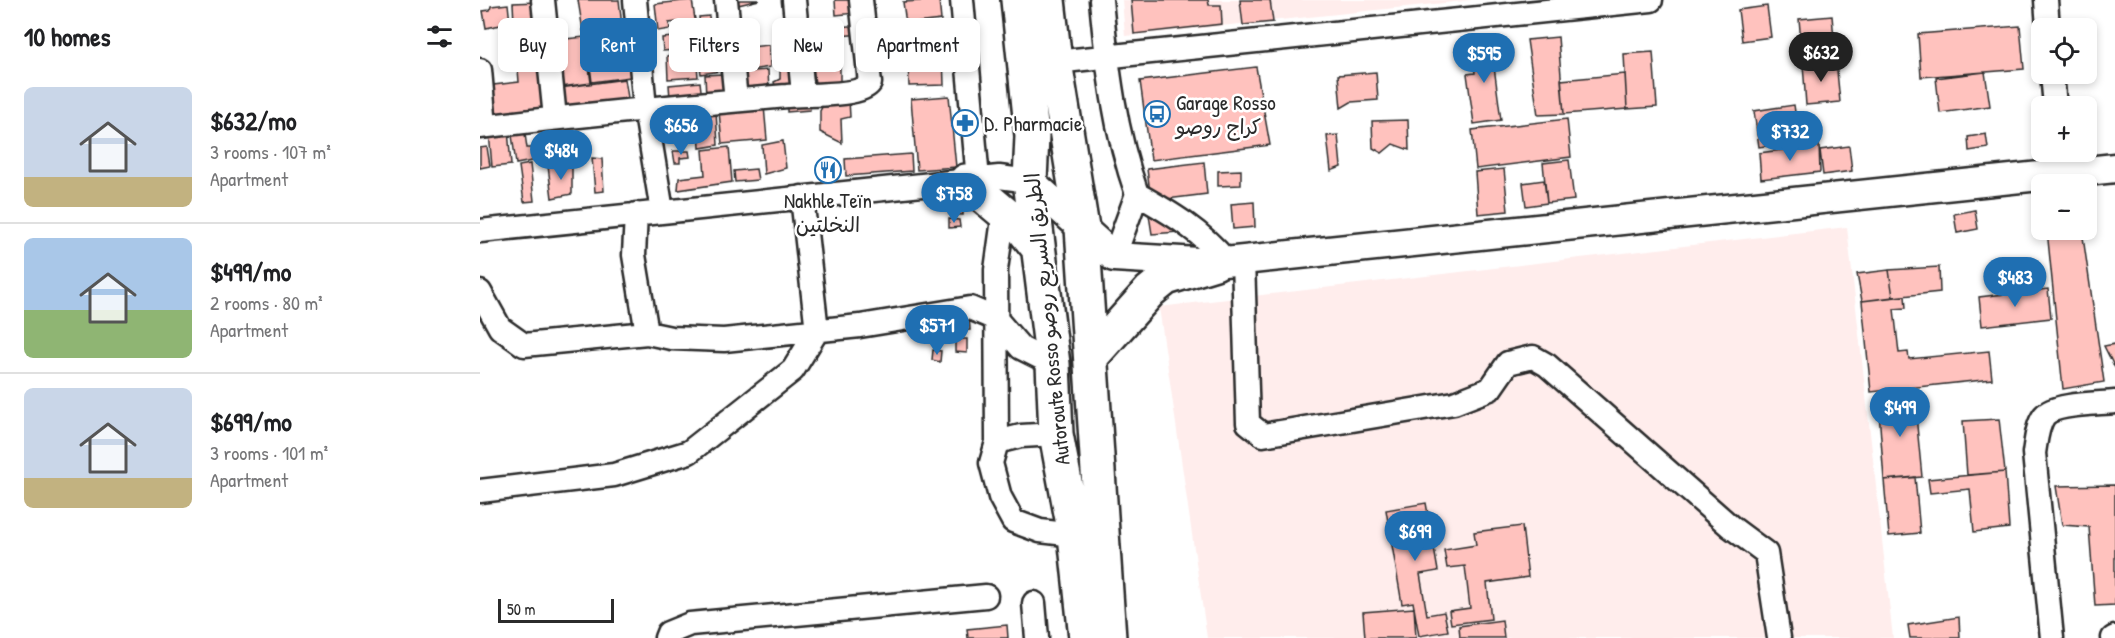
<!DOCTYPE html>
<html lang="en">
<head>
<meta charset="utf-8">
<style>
	:root { --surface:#fff; --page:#f2f2f2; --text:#202124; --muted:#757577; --line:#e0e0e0; --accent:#1f6fb2 }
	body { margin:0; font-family:"Patrick Hand","Playpen Sans Arabic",sans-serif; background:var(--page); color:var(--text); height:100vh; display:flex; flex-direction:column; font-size:22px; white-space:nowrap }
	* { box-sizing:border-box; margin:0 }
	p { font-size:20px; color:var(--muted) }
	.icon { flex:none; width:33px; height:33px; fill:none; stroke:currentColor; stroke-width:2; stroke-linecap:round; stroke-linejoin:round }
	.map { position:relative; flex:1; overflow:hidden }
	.drawer { display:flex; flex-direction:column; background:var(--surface); width:480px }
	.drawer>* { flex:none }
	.hud { position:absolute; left:18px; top:18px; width:570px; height:54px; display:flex; gap:12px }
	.tools { position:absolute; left:1551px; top:18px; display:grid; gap:12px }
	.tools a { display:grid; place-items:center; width:66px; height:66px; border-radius:9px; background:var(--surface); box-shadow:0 3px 9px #0003; font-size:30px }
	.scale { position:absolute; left:18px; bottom:15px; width:116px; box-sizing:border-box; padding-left:6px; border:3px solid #2b2b2b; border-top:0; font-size:16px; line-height:21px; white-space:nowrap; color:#2b2b2b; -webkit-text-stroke:4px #fff; paint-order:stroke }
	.price { position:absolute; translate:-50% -51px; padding:0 14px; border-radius:21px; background:var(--accent); color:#fff; font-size:20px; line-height:39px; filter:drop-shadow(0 2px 3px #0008) }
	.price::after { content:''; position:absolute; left:50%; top:36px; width:18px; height:14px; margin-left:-9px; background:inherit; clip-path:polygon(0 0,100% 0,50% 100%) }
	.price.active { background:#222; color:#fff }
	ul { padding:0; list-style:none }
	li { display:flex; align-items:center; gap:18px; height:150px; padding:0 24px }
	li+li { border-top:2px solid var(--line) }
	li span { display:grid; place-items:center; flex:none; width:168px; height:120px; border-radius:9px; color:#555 }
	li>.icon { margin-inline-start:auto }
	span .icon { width:72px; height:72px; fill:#fffc; stroke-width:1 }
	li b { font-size:26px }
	h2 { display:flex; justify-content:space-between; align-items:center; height:72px; padding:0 24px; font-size:26px }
	.chip { padding:0 21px; border-radius:9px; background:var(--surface); box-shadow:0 3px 9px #0003; font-size:21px; line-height:54px }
	.chip.active { background:var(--accent); color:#fff }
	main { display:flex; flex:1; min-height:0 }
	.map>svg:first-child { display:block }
	.built { fill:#ffedec }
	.building { fill:#ffc2be; stroke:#2b2b2b; stroke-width:1.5 }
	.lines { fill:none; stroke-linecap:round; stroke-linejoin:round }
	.minor-casing { stroke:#2b2b2b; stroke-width:27 }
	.major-casing { stroke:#2b2b2b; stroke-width:33 }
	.highway-casing { stroke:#2b2b2b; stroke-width:38 }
	.minor { stroke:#fff; stroke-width:22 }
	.major { stroke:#fff; stroke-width:28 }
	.highway { stroke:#fff; stroke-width:33 }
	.labels { text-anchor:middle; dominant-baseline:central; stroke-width:5; stroke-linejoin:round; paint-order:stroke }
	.poi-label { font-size:21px; fill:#2b2b2b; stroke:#fff; text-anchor:start }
	.street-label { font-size:21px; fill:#2b2b2b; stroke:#fff }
</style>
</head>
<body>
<main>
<section class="drawer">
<h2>10 homes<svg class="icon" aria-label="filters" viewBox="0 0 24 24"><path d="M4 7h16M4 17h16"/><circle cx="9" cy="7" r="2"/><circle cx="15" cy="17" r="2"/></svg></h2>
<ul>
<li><span style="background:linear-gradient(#c9d6e8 75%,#c2b280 0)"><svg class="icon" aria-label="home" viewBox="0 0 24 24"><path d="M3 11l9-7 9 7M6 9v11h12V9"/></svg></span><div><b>$632/mo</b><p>3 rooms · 107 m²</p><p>Apartment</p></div></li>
<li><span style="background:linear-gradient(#a9c7e8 60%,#8fb573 0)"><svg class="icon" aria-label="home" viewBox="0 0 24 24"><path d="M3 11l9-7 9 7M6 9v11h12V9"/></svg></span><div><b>$499/mo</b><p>2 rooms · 80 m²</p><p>Apartment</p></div></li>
<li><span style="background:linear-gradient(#c9d6e8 75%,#c2b280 0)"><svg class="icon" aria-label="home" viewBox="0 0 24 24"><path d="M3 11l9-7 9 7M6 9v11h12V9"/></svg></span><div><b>$699/mo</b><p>3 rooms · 101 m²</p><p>Apartment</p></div></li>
</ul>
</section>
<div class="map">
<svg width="1635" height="638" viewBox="0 0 1635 638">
	<rect width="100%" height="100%" fill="#fff"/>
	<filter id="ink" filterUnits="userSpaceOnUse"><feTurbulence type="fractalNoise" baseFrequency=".0167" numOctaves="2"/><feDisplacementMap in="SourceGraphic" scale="12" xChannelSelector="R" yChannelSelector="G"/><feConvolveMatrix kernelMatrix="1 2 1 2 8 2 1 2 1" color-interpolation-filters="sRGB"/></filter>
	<g filter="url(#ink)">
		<path class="built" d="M642,0h351l-348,36z
			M1367,227l46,411h-686l-48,-331z"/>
		<path class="building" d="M98,0h41l3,26 -39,5z
			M212,0l4,26 -18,2 -1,-6 -8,1 1,6 -12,2 -3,-27z
			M253,0h26l-25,6z
			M355,0h24l-3,13 -20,2z
			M459,0l2,20 -35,4 -3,-22z
			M651,0h77l1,5h12l1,19 -88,10z
			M760,0h30l3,22 -30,3z
			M57,2l2,17 -25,4 -1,-20z
			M28,4l2,19 -24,5 -3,-17 7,-1 1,-4z
			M1287,6l4,31 -29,4 -4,-31z
			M229,16l1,12 -10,1 -1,-12z
			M1352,16l4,45 -33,3 -4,-45z
			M61,22l5,42 -29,4 -4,-43z
			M382,25l1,9 -25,2 -1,-9z
			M1540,26l4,43 -103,8 -3,-43z
			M217,27l2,21 -12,1 -2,-20z
			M135,30l2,16 9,-1 4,32 -38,5 -6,-49z
			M426,34l1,23 -26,2 -1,-24z
			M105,37l6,46 -30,4 -6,-47z
			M194,37l1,13 -12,1 -1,-13z
			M1078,37l6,77 -26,1 -11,-75z
			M351,39h7l2,23h-7z
			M330,40h9l1,25 -7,1z
			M1019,44l2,14 -8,1 8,61 -27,4 -7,-50 8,-1 -2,-19 -6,1 -1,-7z
			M289,45l1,22 -27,4 -2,-23z
			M351,46v7l-11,1 -1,-7z
			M230,50l2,14 14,-1 1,7 -26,4 -3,-23z
			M1173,52l4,55 -30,2 -3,-55z
			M216,54l2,23 -30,2 -1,-23z
			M463,55l1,30 -35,1 -1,-29z
			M1356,61l4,41 -34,3 -3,-41z
			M360,63v22l-25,2 -2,-21z
			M67,66l6,49 -63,8 -5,-37 34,-4 -1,-13z
			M300,67h16v21l-20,2 -2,-8 6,-3z
			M776,67l14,78 -119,15 -11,-79z
			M288,70l1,22 -26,2 -3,-22z
			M896,72l2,28 -27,2 -10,6 -3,-33z
			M1505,72l5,34 -50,7 -4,-35z
			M242,74l1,14 8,-1v9l-25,1 -1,-22z
			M1145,74l2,35 -63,5 -3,-34z
			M145,79l4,25 -66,9 -3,-25z
			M220,82l2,17 -32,-1 -1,-13z
			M469,96l7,71 -39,3 -6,-71z
			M346,100h23l1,17 -9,2 1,24 -22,-11v-21z
			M329,102l1,8 -23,2v-8z
			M1314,105l5,36 -40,6 -5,-36z
			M284,106l3,34 -45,4 -3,-33z
			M229,111l7,1 2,33 -18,3 -1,-22h10z
			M1087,119l4,38 -95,12 -4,-39z
			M928,120l1,30 -16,-6 -11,9 -9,-5 -1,-27z
			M28,130l3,35 -19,2 -3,-35z
			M45,134l2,14h9l1,12 -21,4 -4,-29z
			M1506,134l2,14 -19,3 -1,-14z
			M858,135l3,32 -10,4 -4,-35z
			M303,141l3,27 -22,6 -2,-29z
			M1339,145l1,27 -59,7 -2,-26z
			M1369,146l3,25 -29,4 -3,-25z
			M7,147l3,19 -10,2v-20z
			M249,147l3,35 -54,8 1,-12 26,-3 -2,-25z
			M193,151h16l1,6 -10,1v5h-5z
			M431,154l1,17 -66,5 -1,-17z
			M112,158l10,1 2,32 -9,1z
			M1089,160l5,40 -27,3 -4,-40z
			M724,162l3,32 -56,7 -4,-32z
			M50,164l4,37 -10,1 -5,-36z
			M68,166l24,1v27l-20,4z
			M276,169l2,11 -23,2 -1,-11z
			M1024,169l4,42 -30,3 -3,-42z
			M761,170v15l-23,1v-15z
			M1064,180l3,23 -21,3 -3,-23z
			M468,202h15v13l-14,-1z
			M774,202l1,25 -22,2 -2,-25z
			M1495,210l3,19 -21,4 -3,-19z
			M669,215l29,6v11l-26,2z
			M469,219l10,1 1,7 -11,1z
			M1567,230h35l22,152 -41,7z
			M1459,267l1,25 -47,5 -4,-27z
			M1409,270l4,27 -31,4 -5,-27z
			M1568,289l3,29 -69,8 -3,-29z
			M1425,296l1,12 -12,1 5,44 9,-1 1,7 80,-8 3,28 -121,13 -9,-91z
			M447,316l23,4 1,10 -22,2z
			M489,317l1,13 -16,1v-13z
			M475,339h12v14l-12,-1z
			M1635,344v24l-11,-22z
			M453,350l8,1 -1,11 -8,-2z
			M1434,395l8,82 -38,3 -6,-82z
			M1519,419l6,53 -38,3 -4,-54z
			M1525,472l4,56 -35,4 -4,-43 -40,4 -2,-14z
			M1435,477l5,56 -31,3 -5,-56z
			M1635,485v120l-20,1 -6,-79 -27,-2 -6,-39z
			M946,503l12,68 -18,3 7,41 17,-3 4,19 -29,5 -6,-34 -11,2 -16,-94z
			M1042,526l6,51 -41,6 4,36 -40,5 -2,-13 21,-3 -5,-42 -18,2 -3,-18 32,-5 -2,-13z
			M934,608l2,30h-51l-2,-26z
			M1479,617l1,21h-50l-2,-13z
			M1022,620l2,18h-44l-1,-12z
			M527,625l1,13h-40l-1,-9z"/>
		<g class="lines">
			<defs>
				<path id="minor" d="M63,0l12,118
					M155,0l10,108 17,103
					M246,0l10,100
					M314,0l9,94
					M482,0l16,180
					M621,0c6,66 14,132 36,194 34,19 64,37 90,68
					M1566,0l2,28
					M575,62l596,-62
					M0,70l5,56
					M1572,74l3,32
					M0,127c102,-12 204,-22 307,-31 18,-2 74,1 83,-13l-9,-83
					M1579,152l2,21
					M156,214l-2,41 13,78 24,5 53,2 136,-14 110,-18 26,11 25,29 32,16
					M0,231l519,-54 31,4
					M634,257l23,-63
					M763,260l5,163 15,12 191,-32 36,-14 18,-26 25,-6 14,8 184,162 35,26 13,85
					M0,292l20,36 24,17 123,-12
					M576,434l-35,2 -24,6 -6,21 9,34 13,24 27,10 35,4
					M517,442l-1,-172 8,-58
					M0,491l134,-16 75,-23 104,-82 24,-39 -15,-134
					M554,603l3,35
					M186,638l2,-5 22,-9 296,-28
					M1572,638l-18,-185c2,-12 3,-27 10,-37 11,-13 54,-12 71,-14
					M1633,638l2,-1"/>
				<path id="major" d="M550,181l84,76 101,6 900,-95"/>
				<path id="highway" d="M538,0l14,136 -2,45 23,183 3,70 19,101 11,103
					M568,0l7,62 27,166 27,410
					M486,181l56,47 16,20
					M612,356l58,-65 16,-13 49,-15"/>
			</defs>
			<use href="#minor" class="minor-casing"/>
			<use href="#major" class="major-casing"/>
			<use href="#highway" class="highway-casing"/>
			<use href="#minor" class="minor"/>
			<use href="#major" class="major"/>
			<use href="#highway" class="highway"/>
		</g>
	</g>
	<defs>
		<symbol id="bus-ring" viewBox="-11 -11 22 22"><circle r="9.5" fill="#fff" stroke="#1f6fb2" stroke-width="1.5"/><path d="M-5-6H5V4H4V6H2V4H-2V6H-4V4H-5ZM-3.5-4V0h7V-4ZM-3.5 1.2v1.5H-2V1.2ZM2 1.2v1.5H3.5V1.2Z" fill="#1f6fb2"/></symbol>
		<symbol id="pharmacy-ring" viewBox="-11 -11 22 22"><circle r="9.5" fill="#fff" stroke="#1f6fb2" stroke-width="1.5"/><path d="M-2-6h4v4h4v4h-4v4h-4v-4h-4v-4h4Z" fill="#1f6fb2"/></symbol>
		<symbol id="restaurant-ring" viewBox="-11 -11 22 22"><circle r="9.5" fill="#fff" stroke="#1f6fb2" stroke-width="1.5"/><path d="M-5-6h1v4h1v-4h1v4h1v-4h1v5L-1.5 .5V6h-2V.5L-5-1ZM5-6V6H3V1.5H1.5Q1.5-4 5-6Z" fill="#1f6fb2"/></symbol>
	</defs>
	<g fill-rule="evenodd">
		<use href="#bus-ring" x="662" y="99" width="30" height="30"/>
		<use href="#pharmacy-ring" x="470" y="108" width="30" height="30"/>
		<use href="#restaurant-ring" x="333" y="155" width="30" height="30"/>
	</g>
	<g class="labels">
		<g class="poi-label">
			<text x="696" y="102">Garage Rosso<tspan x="696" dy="24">كراج روصو</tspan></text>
			<text x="504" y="123">D. Pharmacie</text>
			<text x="348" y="200" text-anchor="middle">Nakhle Teïn<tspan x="348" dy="24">النخلتين</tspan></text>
		</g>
		<g class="street-label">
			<text transform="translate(567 319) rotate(-96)">Autoroute Rosso الطريق السريع روصو</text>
		</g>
	</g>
</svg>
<div class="tools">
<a><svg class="icon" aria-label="locate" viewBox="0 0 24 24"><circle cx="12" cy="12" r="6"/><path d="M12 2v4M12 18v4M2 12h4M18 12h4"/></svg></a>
<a>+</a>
<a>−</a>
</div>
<div class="scale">50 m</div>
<b class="price active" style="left:1341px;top:83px">$632</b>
<b class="price" style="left:1004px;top:84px">$595</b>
<b class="price" style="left:201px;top:156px">$656</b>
<b class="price" style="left:1310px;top:162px">$732</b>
<b class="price" style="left:81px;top:181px">$484</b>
<b class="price" style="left:474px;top:224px">$758</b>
<b class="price" style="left:1535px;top:308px">$483</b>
<b class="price" style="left:457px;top:356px">$571</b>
<b class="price" style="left:1420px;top:438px">$499</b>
<b class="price" style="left:935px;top:562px">$699</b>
<div class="hud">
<a class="chip">Buy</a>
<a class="chip active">Rent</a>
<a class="chip">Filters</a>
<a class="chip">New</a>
<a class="chip">Apartment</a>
</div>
</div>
</main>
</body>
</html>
